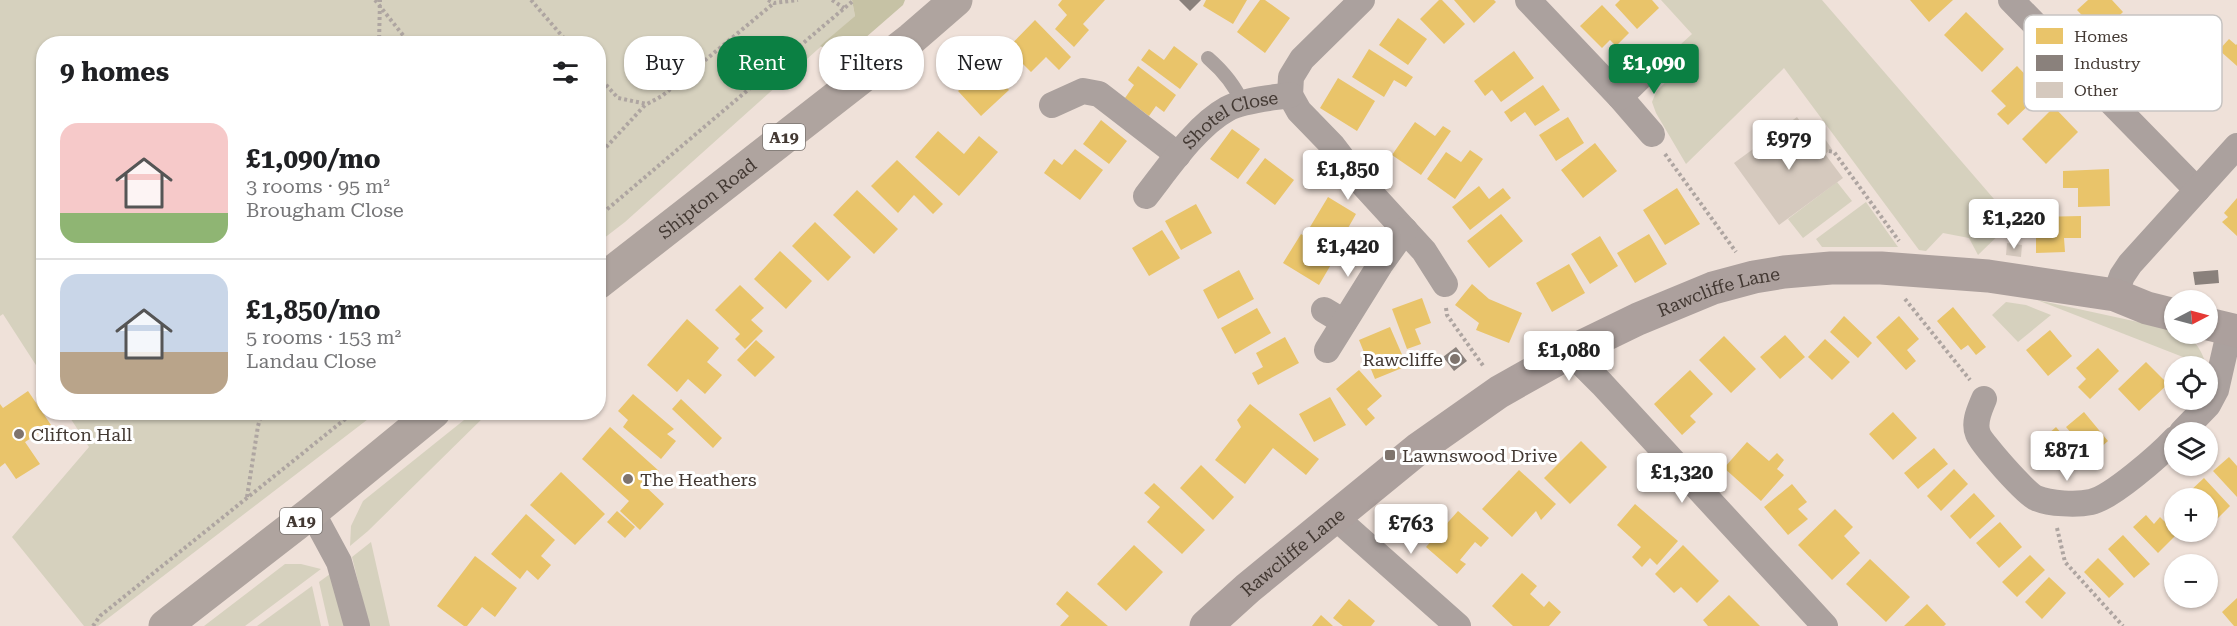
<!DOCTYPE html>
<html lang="en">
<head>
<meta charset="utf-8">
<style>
	:root { --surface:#fff; --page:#f2f2f2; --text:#202124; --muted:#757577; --line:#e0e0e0; --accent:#0b8043 }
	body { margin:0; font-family:"Roboto Serif",serif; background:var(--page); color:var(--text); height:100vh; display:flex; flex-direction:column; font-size:22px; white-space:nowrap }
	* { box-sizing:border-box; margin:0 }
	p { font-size:20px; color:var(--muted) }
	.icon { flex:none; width:33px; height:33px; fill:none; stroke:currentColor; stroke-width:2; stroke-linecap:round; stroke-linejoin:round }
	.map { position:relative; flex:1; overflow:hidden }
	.panel { position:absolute; left:36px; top:36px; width:570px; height:384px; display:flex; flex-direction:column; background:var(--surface); border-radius:24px; box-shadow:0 2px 4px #0004 }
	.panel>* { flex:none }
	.hud { position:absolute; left:624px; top:36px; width:570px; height:54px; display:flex; gap:12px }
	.needle { width:39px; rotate:84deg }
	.buttons { position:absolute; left:2164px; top:290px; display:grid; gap:12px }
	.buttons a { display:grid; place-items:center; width:54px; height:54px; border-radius:50%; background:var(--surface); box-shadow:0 2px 4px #0004; font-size:30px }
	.price { position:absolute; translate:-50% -51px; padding:0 14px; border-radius:6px; background:#fff; color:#222; font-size:20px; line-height:39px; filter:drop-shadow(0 2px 3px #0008) }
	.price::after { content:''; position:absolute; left:50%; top:36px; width:18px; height:14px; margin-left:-9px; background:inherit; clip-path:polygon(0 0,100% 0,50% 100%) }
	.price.active { background:var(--accent); color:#fff }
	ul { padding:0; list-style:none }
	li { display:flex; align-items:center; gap:18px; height:150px; padding:0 24px }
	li+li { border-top:2px solid var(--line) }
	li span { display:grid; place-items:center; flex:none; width:168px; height:120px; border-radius:18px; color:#555 }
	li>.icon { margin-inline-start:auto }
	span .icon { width:72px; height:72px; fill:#fffc; stroke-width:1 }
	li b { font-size:26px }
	h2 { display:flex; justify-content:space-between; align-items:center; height:72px; padding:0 24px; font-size:26px }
	.tag { padding:0 21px; border-radius:24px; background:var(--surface); box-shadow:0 2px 4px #0004; font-size:21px; line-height:54px }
	.tag.active { background:var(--accent); color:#fff }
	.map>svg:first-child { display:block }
	.green { fill:#d6d1be }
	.forest { fill:#c6c2a5 }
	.homes { fill:#e9c46a }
	.industry { fill:#8a817c }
	.building { fill:#d5c9be }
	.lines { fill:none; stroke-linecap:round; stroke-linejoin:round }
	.path { stroke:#aea5a1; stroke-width:4; stroke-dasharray:3 3; stroke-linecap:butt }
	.lane { stroke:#aba19e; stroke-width:14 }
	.street { stroke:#aba19e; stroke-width:26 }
	.secondary { stroke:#aca09d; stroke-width:33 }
	.primary { stroke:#afa49f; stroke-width:33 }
	.poi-dot { fill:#7f746d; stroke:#fff; stroke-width:2 }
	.labels { text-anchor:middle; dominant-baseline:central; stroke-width:6; stroke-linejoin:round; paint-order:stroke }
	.shield { fill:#fff; stroke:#7b7470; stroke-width:1.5 }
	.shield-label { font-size:16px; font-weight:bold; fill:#433933 }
	.street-label { font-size:18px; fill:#433933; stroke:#fff }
	.poi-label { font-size:18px; fill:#433933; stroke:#fff; text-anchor:start }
	.key { fill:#fff; stroke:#c7c4c2; stroke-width:1.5 }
	.key-label { font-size:16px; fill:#433933 }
</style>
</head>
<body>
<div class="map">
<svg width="2237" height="626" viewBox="0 0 2237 626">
	<rect width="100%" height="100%" fill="#efe1d9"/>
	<path class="green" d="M0,0h852l3,16 -230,206 -26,20 -1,-198h-554l-1,332 -40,-62 -3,2z
		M1661,0h161l191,221 -35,34 -9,-17 -26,-5 -17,18 -7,-1 -135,-182 -98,96 -30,-51 -4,-11 4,-10 24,-25 -11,-12 23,-21z
		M1837,182l15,19 -49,37 -15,-19z
		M1866,202l32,45h-76l-6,-8z
		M2037,300l138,30v3c17,0 28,18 31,33z
		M2006,302l20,3 25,10 -33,27 -26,-27z
		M474,412l14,1 -120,118 -18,15 1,-20 12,-25z
		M67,413h309l-278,213h-14l-72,-89 77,-90z
		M371,542l19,84h-21l-17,-69z
		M285,564h16l20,5 -76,57h-41z
		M330,574l15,52h-16l-10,-44z
		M312,586l9,40h-64z"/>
	<path class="forest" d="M852,0h53l-2,5 -54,47 -21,-2 -8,-4 35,-30z"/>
	<path class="homes" d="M1062,0h43l-22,24 6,6 -15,17 -19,-18 12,-14 -9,-10z
		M1206,0h41l-14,24 -30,-18z
		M1260,0h5l25,18 -25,35 -28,-21z
		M1439,0h3l23,24 -21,20 -24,-25z
		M1454,0h40l2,2 -22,21z
		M1620,0h32l7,8 -22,21 -22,-24z
		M1910,0h43l-24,22z
		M2088,0h24l11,12 -23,22 -23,-24z
		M1602,5l27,28 -13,13 -6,-6 -8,8 -22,-22z
		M1966,12l38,37 -22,23 -38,-37z
		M1398,18l29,21 -19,26 -29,-20z
		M1035,20l36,37 -12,13 -13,-13 -15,15 -9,-9 -12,12 -15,-14z
		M2229,39l7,6 1,-1v22l-18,-16z
		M1174,46l24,18 -18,25 -39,-29 8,-11 15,11z
		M1369,49l44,28 -7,10 -12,-7 -10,17 -32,-20z
		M1514,51l20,27 -33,24 -9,-12 -7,6 -11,-15z
		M986,65l23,25 -28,26 -23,-25z
		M1138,66l38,29 -12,17 -8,-6 -7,10 -24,-18 9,-13 -6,-5z
		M2017,66l25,26 -34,33 -11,-11 9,-8 -15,-15z
		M1338,78l37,23 -18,30 -37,-23z
		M1543,85l17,25 -25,16 -10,-14 -14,10 -7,-10z
		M2054,107l24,25 -32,32 -24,-25z
		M1568,117l16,26 -28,18 -17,-26z
		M1101,120l26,21 -18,23 -26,-20z
		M1415,122l20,14 8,-10 8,5 -30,44 -29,-20z
		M1232,129l28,20 -22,30 -28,-20z
		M938,131l26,23 15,-18 19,16 -39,44 -44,-39z
		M1595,143l22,28 -34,27 -22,-28z
		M1075,149l28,21 -23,30 -36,-27 10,-14 8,6z
		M1470,150l13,9 -28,40 -28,-20 19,-27 15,10z
		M1265,158l29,22 -19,25 -29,-22z
		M897,160l46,44 -10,10 -19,-19 -16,18 -27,-27z
		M2109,169l1,37 -32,1v-19h-15v-17z
		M1479,186l10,13 14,-11 8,10 -41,32 -18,-23z
		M1677,188l23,36 -35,21 -22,-35z
		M857,190l41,39 -24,25 -41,-39z
		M1328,197l28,17 -17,30 -29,-17z
		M2237,198v38l-15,-14 6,-5 -4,-4z
		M1196,204l16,29 -31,17 -16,-29z
		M1501,214l22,27 -34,27 -22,-27z
		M2081,216v22h-17l1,14 -29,1v-36z
		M815,222l36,35 -23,24 -36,-35z
		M1162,230l18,28 -31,18 -17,-28z
		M1301,234l35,22 -17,29 -36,-22z
		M1649,234l18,30 -32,19 -18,-30z
		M1600,236l18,30 -28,18 -19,-30z
		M780,251l32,30 -26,28 -32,-30z
		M1569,264l16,29 -33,19 -16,-29z
		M1239,270l15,29 -36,20 -15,-29z
		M1472,284l17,15 33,14 -13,30 -33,-13 3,-7 -24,-18z
		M740,285l24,23 -13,12 12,11 -18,18 -10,-10 5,-5 -25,-24z
		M1422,298l9,25 -16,6 6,15 -14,5 -15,-40z
		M1953,307l33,40 -10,8 -8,-10 -7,5 -24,-29z
		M1257,308l14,25 -36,21 -14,-26z
		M1844,316l28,27 -14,15 -28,-26z
		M1899,316l20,23 -12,11 9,11 -10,9 -30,-33z
		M687,319l32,29 -12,14 15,13 -17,19 -17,-15 -11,13 -30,-27z
		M1390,327l17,39 -32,13 -16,-39z
		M2050,330l22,26 -24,20 -22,-26z
		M1785,335l20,22 -25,22 -20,-22z
		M1724,336l32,33 -25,24 -32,-33z
		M1285,337l14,26 -41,22 -6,-12 11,-6 -7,-14z
		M1825,339l25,23 -18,18 -24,-23z
		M756,340l19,17 -20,20 -18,-17z
		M2098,348l21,23 -29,28 -12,-12 8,-8 -10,-11z
		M2146,362l22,22 -29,27 -21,-22z
		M1359,370l23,26 -15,13 8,9 -9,8 -30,-37z
		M1690,370l23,24 -23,22 6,6 -14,13 -28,-31z
		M28,391l23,34 -26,17 15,22 -24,15 -11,-16 -5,4v-63l3,4z
		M633,394l41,35 -7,5 9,7 -15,18 -38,-32 5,-7 -10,-9z
		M1330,397l16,28 -32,17 -15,-28z
		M681,399l41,39 -9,10 -41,-39z
		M1250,404l69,55 -13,16 -33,-27 -28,36 -30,-24 26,-33 -4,-7z
		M1893,412l24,26 -24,22 -24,-26z
		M2084,412l24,29 -17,15 -25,-29z
		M610,427l49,44 -14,15 19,18 -24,26 -20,-19 9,-10 -47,-42z
		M2056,427l23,27 -18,16 -23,-27z
		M1581,441l26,26 -37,37 -26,-26z
		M1747,442l22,19 8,-8 7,7 -7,9 7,6 -23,26 -37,-33z
		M1934,448l14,16 -30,25 -14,-16z
		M2229,457l8,9v31l-24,-26z
		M1201,465l33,32 -21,23 -33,-32z
		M1954,469l14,15 -27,27 -14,-15z
		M1519,470l37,34 -15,16 -5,-9 -24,26 -30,-28z
		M561,472l44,42 -30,31 -45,-40z
		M2204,478l26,28 -14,14 -8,-8v-14h-13l-6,-6z
		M1154,483l51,47 -23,24 -35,-32 13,-15 -16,-14z
		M1792,484l15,18 -9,7 10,10 -20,16 -24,-28z
		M1974,493l21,23 -25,23 -20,-23z
		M1635,504l43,37 -21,24 -7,-7 -8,9 -10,-10 9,-10 -24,-22z
		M1835,509l18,18 -9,9 16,17 -28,27 -34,-35z
		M617,511l18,16 -10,11 -18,-16z
		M1458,511l31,27 -8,9 -6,-5 -15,18 6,4 -9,10 -31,-27z
		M526,514l29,26 -14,16 10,9 -13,15 -11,-10 -7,9 -29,-25z
		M2146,515l8,9 6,-7 17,17 -19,19 -25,-26z
		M2000,522l22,25 -23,21 -23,-25z
		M2123,535l27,29 -16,14 -26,-29z
		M1134,545l29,27 -37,39 -29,-27z
		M1683,545l36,36 -22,22 -16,-16 -7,6 -19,-19z
		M2030,555l15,15 -28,27 -15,-15z
		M475,556l42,32 -22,29 -13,-10 -15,19h-3l-27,-20z
		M2098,558l26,26 -15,14 -25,-26z
		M1870,559l40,38 -24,25 -40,-38z
		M1522,573l15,13 -7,8 14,13 5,-6 12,11 -12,14h-36l-21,-20z
		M2049,577l17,16 -24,26 -17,-17z
		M1067,591l41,35h-48l9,-10 -13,-12z
		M1729,595l31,31h-52l-5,-6z
		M2237,598v28h-3l-12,-14z
		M1349,599l26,22 -4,5h-28l-10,-8z
		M1927,604l19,20 -2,2h-40z
		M1321,615l12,11h-21z"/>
	<path class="industry" d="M1179,0h22l-11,11z
		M2218,270l1,13 -24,2 -2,-13z
		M1456,347l11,14 -13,10 -11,-14z"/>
	<path class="building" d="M1797,117l20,28 8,-6 7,10 -7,5 18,24 -64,47 -45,-62z
		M2007,243l15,2 -1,12 -15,-2z"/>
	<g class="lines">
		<path class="path" d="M375,0l35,44
			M531,0l38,44
			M768,0l6,3 24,-3
			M832,0l12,8
			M379,44l1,-44
			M598,76l20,22 29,6 15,-8 112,-93
			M1829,151l5,1 65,89
			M1665,154l71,98
			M598,156l48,-52
			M598,217l256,-217
			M1905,299l65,81
			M1446,308l1,7 37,52
			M247,497l11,-71 4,-14
			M2057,528l8,34 58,64
			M93,626l7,-10 254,-204"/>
		<path class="lane" d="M1208,58c15,13 27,27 35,46"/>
		<g class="street">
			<path d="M1528,0l92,97 32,37"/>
			<path d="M2011,0l186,190"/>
			<path d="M1290,95l9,16 33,34 26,34 66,72 21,33"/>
			<path d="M1290,95l1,-18 11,-18 60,-59"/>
			<path d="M1620,97l37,-36"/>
			<path d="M1052,105l31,-14 16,3 79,61"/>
			<path id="s1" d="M1146,196c22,-28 50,-70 81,-87 16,-9 45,-11 63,-14"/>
			<path d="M2115,295l7,-19 8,-12 107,-118"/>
			<path d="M1324,310l20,12"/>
			<path d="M1327,350l53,-85 25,-35"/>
			<path d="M1570,352l32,32 223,242"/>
			<path d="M1984,399c-4,10 -11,23 -6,35 3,9 49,61 58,64 14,6 41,7 55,4 20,-4 69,-47 84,-63"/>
			<path d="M2182,432l26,-27 8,-15 14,-61"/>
			<path d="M312,512l27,50 18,64"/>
			<path d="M1334,516l124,110"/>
		</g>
		<g class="secondary">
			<path d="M2208,324l29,7"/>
			<path id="s2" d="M1206,626l42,-38 170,-139 81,-57 71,-40 68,-33 75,-31 41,-11 30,-5 47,-4h50l107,8 127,19 32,13 28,7"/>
		</g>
		<g class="primary">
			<path id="s3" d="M598,283l313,-244 45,-39"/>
			<path d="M165,626l147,-114 122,-100"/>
		</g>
	</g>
	<g class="poi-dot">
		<circle cx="1455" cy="359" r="6"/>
		<circle cx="19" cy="434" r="6"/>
		<rect x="1384" y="449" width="12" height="12" rx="3"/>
		<circle cx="628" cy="479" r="6"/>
	</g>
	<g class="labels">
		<g class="shield">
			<rect x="763" y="124" width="42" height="26" rx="4.5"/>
			<rect x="280" y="508" width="42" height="26" rx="4.5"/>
		</g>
		<g class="shield-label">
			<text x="784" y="137">A19</text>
			<text x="301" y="521">A19</text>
		</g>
		<g class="street-label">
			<text stroke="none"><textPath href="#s1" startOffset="118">Shotel Close</textPath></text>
			<text stroke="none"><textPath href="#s3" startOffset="138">Shipton Road</textPath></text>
			<text stroke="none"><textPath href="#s2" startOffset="618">Rawcliffe Lane</textPath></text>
			<text stroke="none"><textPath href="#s2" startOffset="114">Rawcliffe Lane</textPath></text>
		</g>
		<g class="poi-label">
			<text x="1443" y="359" text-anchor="end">Rawcliffe</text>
			<text x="31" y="434">Clifton Hall</text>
			<text x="1402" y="455">Lawnswood Drive</text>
			<text x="640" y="479">The Heathers</text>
		</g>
	</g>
	<rect x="2024" y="15" width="198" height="96" rx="9" class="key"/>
	<rect x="2036" y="28" width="27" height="16" fill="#e9c46a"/>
	<rect x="2036" y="55" width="27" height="16" fill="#8a817c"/>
	<rect x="2036" y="82" width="27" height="16" fill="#d5c9be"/>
	<g class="key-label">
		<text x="2074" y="42">Homes</text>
		<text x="2074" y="69">Industry</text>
		<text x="2074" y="96">Other</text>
	</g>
</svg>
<div class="buttons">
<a><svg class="needle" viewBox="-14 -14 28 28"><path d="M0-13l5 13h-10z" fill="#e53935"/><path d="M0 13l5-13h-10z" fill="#757577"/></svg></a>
<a><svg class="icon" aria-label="locate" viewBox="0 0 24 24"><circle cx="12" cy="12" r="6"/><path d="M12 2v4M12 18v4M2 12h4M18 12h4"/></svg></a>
<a><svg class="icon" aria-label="layers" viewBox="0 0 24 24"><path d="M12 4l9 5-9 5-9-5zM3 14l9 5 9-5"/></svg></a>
<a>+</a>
<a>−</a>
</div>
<b class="price active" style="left:1654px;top:95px">£1,090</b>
<b class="price" style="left:1789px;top:171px">£979</b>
<b class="price" style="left:1348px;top:201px">£1,850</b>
<b class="price" style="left:2014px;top:250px">£1,220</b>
<b class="price" style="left:1348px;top:278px">£1,420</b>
<b class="price" style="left:1569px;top:382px">£1,080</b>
<b class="price" style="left:2067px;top:482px">£871</b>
<b class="price" style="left:1682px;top:504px">£1,320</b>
<b class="price" style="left:1411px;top:555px">£763</b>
<div class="hud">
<a class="tag">Buy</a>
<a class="tag active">Rent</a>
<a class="tag">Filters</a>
<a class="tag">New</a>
</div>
<section class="panel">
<h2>9 homes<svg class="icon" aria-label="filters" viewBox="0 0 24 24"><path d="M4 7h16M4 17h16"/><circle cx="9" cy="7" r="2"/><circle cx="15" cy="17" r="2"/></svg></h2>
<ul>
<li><span style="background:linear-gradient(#f6c9c9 75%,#8fb573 0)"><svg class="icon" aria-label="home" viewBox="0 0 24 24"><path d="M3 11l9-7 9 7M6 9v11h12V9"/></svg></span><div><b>£1,090/mo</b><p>3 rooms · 95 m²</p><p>Brougham Close</p></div></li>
<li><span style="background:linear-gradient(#c9d6e8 65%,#b9a48a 0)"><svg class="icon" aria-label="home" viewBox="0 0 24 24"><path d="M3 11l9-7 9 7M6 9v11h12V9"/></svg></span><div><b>£1,850/mo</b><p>5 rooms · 153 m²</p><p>Landau Close</p></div></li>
</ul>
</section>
</div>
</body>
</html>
